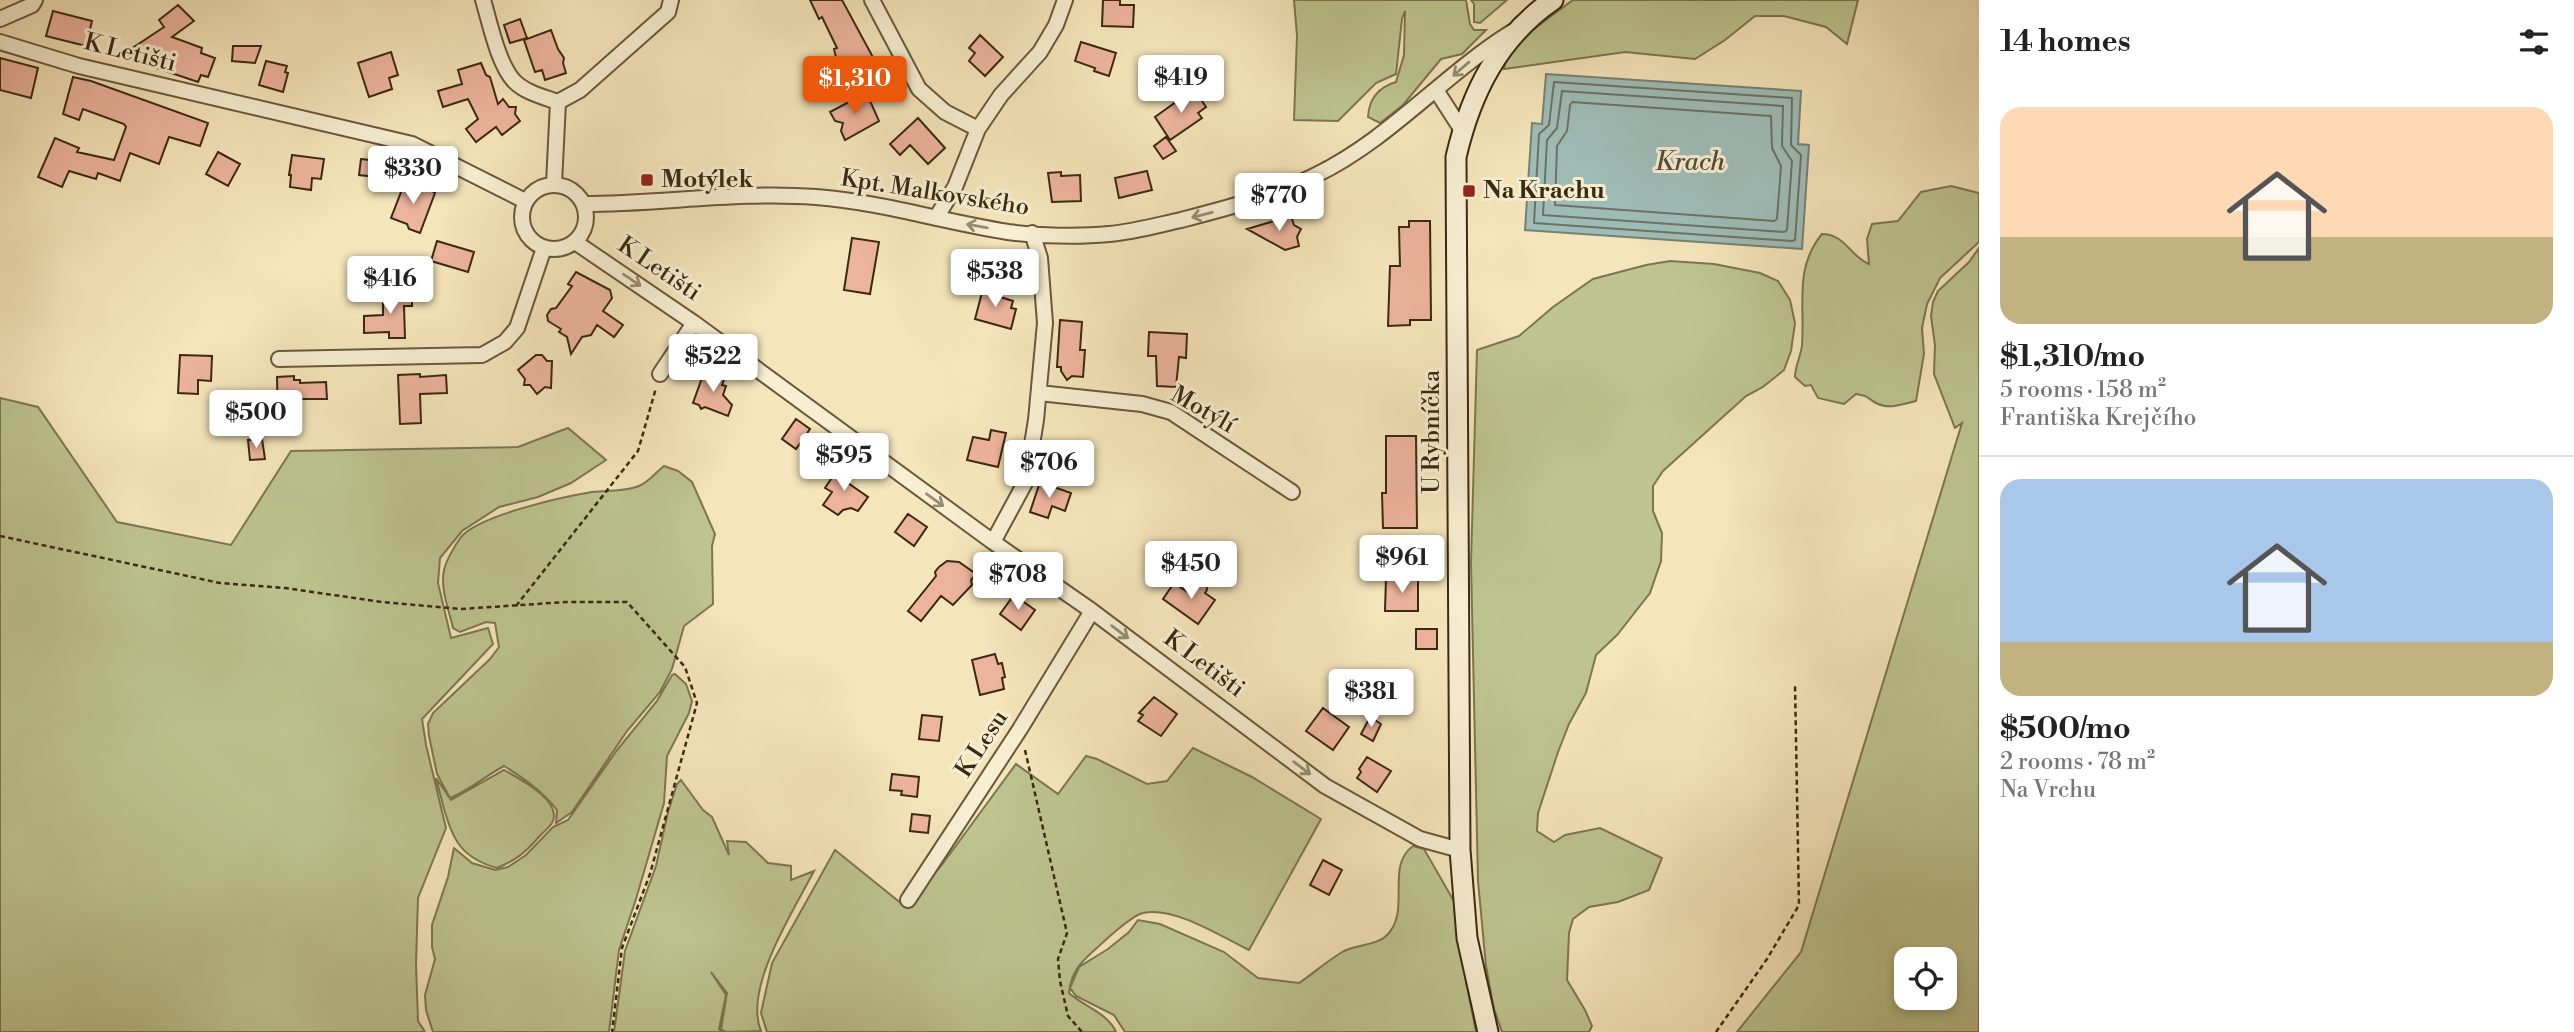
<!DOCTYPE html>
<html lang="en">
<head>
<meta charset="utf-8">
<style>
	:root { --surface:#fff; --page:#f2f2f2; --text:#222; --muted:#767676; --line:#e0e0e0; --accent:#ea580c }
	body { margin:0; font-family:"Libre Bodoni",serif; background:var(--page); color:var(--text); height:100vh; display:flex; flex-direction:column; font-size:26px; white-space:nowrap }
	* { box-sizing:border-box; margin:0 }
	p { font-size:23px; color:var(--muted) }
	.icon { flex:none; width:38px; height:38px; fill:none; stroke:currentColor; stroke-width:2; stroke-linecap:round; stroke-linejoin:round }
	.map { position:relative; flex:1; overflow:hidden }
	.panel { display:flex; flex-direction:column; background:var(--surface); width:595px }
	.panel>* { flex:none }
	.tools { position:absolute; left:1894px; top:947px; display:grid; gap:14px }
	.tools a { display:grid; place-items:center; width:63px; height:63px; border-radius:14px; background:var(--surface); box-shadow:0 4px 10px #0003; font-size:35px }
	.price { position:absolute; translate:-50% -60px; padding:0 16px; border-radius:7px; background:#fff; color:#222; font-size:23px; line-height:46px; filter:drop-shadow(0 2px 4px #0008) }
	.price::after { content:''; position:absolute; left:50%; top:42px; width:21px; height:16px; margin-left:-10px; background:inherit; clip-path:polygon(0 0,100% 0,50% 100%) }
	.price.selected { background:var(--accent); color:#fff }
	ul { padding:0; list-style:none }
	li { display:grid; align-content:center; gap:14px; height:371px; padding:0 21px }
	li+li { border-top:2px solid var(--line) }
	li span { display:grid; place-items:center; height:217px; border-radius:21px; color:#555 }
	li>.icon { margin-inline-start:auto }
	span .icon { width:126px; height:126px; fill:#fffc; stroke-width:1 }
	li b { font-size:30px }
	h2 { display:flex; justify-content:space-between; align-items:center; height:84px; padding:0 21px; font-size:30px }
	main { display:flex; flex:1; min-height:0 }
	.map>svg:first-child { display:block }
	.green { fill:#bdc48f; stroke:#7c7650; stroke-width:2; fill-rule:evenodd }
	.water { fill:#9fbdb8; stroke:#778275; stroke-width:2 }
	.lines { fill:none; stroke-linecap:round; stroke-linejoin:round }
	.shore { stroke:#6d7364; stroke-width:2 }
	.building { fill:#edb49d; stroke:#3b2911; stroke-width:2 }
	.street-casing { stroke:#6a583b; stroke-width:18 }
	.secondary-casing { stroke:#3b2911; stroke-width:23 }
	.path { stroke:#3b2911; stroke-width:2.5; stroke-dasharray:5 3.5; stroke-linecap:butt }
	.street { stroke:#f8eed2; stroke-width:14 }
	.secondary { stroke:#f8eed2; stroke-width:19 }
	.oneway { stroke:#9a8c72 }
	.poi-dot { fill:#8f2418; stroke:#f8eed2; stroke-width:2.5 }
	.labels { text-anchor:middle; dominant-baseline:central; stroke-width:6; stroke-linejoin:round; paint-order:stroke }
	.street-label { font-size:24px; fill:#3b2911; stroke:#f8eed2 }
	.poi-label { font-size:24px; font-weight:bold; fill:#3b2911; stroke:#f8eed2; text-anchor:start }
	.water-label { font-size:26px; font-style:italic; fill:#544e3b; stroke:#f8eed2 }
</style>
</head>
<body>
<main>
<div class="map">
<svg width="1979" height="1032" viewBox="0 0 1979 1032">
	<rect width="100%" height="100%" fill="#f5e5ba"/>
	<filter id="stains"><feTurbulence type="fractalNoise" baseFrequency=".00286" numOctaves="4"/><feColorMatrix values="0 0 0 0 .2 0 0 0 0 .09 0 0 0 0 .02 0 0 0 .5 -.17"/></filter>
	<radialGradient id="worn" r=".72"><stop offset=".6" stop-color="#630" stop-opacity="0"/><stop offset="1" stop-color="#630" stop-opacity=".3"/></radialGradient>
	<path class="green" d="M1294,0h172l4,24 4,6h12l-24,24 -21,5 -38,46 -23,18 -12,-6c1,-18 11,-30 28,-35l8,-27 1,-44 -3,8 -6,55 -20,9 -38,38 -44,-1 3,-84z
		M1471,0h36l-27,23 -6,-1v-18z
		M1573,0h285l-11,44 -21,-17 -42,-11h-29l-30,24 -30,19 -70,-7 -121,17c4,-26 48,-53 69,-69z
		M1951,186l28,7v49l-39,36 -13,26 -5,24 2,26 -8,47c-13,3 -27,9 -40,2 -9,-5 -7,-7 -20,-9l-12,10 -26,-6 -7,-13 -6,1 -10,-9c0,-11 6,-21 7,-32 3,-41 -8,-77 20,-111 23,0 29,23 47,30l-2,-25 5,-15 26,-3 23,-29z
		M1979,248v784h-242l64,-80 161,-529 -7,5 -21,-54 1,-29 -4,-29 2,-14 5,-11 31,-29zM1906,959h38v39h-38z
		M1670,261l44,3 46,9 18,8 12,19 5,23 -4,28 -7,19 -21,17 -17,9 -83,75 -10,15v25l9,22 -1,28 -11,32 -33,42 -21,20 -10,38 -17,31 -11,28 -20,61 -1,18 17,11 11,-7 35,-7 62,30 -13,32 -31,12 -29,5 -16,12 -4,14 -2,47 18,30 7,16 -3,6h-87l-8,-23 -8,-43 -8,-85 -7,-318 6,-213 42,-14 34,-29 40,-28 53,-14z
		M0,398l38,9 79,115 114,23 60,-94 227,-4 50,-19 38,32 -35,23 -33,14 -39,10 -37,24 -22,27 -2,25 13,55 37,-10 5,16 -71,75 4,26 20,83 -28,70 -2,66 2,57 7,11h-425z
		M664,466l14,5 14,11 23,52 -3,12 1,58 -29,22 -12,43 -12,23 -33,39 -55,81 -16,11 1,-13c-15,-19 -32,-31 -53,-44 -19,10 -34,24 -54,32l-13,-24 -8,-38 -1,-12 5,-11 57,-54 9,-12 -4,-24 -9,-1 -26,10 -7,-4c-4,-18 -13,-39 -9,-58 2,-9 11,-25 17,-33 19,-22 101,-40 131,-45 16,-2 32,0 47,-6 10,-4 17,-14 25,-20z
		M675,674l11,10 6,17 -3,12 -22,43 -3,47 -28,96 -17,51 -10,82h-176l-7,-22 -1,-15 10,-36 -3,-12v-22l16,-48 6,-29 18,15 23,7 13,-3 18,-12 27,-28 15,-7 49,-70 40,-49 15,-26z
		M1193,748l59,29 69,42 -72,131c-29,-14 -75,-44 -106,-37 -12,3 -33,23 -43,32 -17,15 -29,25 -31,48 14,13 39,20 47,39h-349l-6,-19 11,-50 63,-113 72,58 37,-46 72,-98 42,30 28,-38 11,3 50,25 20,-3z
		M504,770c14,8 60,31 48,53 -4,6 -11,11 -15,16 -12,14 -23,22 -40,29 -36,-10 -45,-29 -54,-63 -2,-9 -5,-18 -7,-27l15,22z
		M681,780l22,30 9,7 17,38 -2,-14 19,1 22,21 23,3v14l23,-9c-20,39 -71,117 -53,160l-35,1 -5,-3 6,-36 -16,-21 15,23 -7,34 4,3h-109l11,-81 31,-85 12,-54 9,-28z
		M1413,846l11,3 35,61 2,45 15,77h-351l-11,-17 -38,-19 -6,-8 9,-21 29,-18 21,-17 9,-12 22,4 64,28 34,26 41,5c15,-10 29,-23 45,-32 12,-6 32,-6 41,-14 28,-24 -1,-70 28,-91z"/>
	<path class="water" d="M1546,74l255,17 -3,53 11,1 -7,104 -277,-19 7,-107 10,1z"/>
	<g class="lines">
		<path class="shore" d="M1554,82l238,16 -1,47 10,10 -6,85 -3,1 -258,-18 5,-89 10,-9z
			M1562,91l221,15 -1,40 10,15 -5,69 -3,2 -241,-17 4,-75 10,-12z
			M1572,102l199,14 1,32 9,18 -4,53 -3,2 -219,-16 2,-59 10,-15 3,-26z"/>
	</g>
	<path class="building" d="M810,0h32l33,61 -9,4 2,3 -20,10 -5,-9 -5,-3 -4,-17 3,-1 -15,-31 -3,2z
		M1103,0h17v5h14l-1,22 -31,-1z
		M178,5l16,16 -22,16 30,11 -1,5 14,5 -7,19 -7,-2 -3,7 -65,-22 -2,-11 33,-22 -5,-7z
		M53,11l39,10 -6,25 -40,-10z
		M520,19l7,19 -17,5 -6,-18z
		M551,30l7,19 6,9 -1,5 3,10 -21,7 -3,-10 -7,2 -11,-32z
		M980,35l23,22 -18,19 -16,-15 6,-8 -6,-5z
		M1081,42l35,11 -7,23 -15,-5 1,-3 -20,-7z
		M233,46h28l-6,17 -23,-2z
		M391,52l7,23 -9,3 3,11 -23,8 -11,-34z
		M0,58l38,10 -7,30 -31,-8z
		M266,61l21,5 -2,6 3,1 -5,19 -24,-7z
		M481,63l5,12 4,2 8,27 5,-5 6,8h7l-1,7 5,7 -18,14 -6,-8 -20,15 -10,-13 12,-10 -10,-20 -25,8 -5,-16 24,-7 -4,-14z
		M73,77l18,4 117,42 -8,23 -31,-9 -10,27 -29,-11 -10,28 -22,-8 -2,6 -27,-8 -7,16 -24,-10 17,-39 24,10 -2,4 37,8 12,-33 -2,-3 -41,-15 -4,11 -16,-6z
		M1194,89l12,18 -8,6 4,5 -32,22 -15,-23z
		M864,94l7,9 8,18 -34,19 -4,-9 2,-8 -8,-2 -5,-9z
		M918,118l27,30 -17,16 -18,-19 -10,10 -10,-11z
		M1166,137l10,14 -13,8 -9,-13z
		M218,152l22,12 -12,22 -22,-12z
		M292,155l32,4 -3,20 -9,-1 -1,12 -21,-3 1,-12h-2z
		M361,159l17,2 -2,16 -17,-2z
		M1147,171l5,19 -33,8 -4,-20z
		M1061,172v4l19,-1 1,26 -29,1 -4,-29z
		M405,182l21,5 9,6 -15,40 -11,-4 -2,-5 -16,-6z
		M1291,216l3,9 7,4 -4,8 2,9 -14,4 -38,-21z
		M1409,221h21l1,99h-21v5l-22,1 2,-60h10l-1,-39h10z
		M852,238l27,4 -9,52 -26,-4z
		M437,241l37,11 -6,20 -37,-11z
		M576,272l34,18 2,8 -9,13 20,14 -9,12 -17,-12 -6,10 -9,2 -11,17 -4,-17 -8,-5 2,-3 -13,-8 -1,-6 4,-6 5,-1 16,-22 -4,-2z
		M984,285l15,4 -2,7 16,5 -2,7 5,1 -5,20 -36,-10z
		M383,293h29v13h-8l1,32h-16v-6l-25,1v-17l19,-1z
		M1060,320l22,2 -2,28h5l-2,27 -11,-1 -5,4 -6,-9v-4h-4z
		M1149,332l38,2 -1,24 -7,-1 -3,30 -19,-1 -1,-30h-8z
		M180,355l32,1 -1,25 -13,-1v14l-20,-1z
		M536,355h6l5,6h5l-1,27 -6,-1 -8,7 -7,-9h-6l1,-6 -7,-9z
		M709,371l16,6 -3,8 4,1 -3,9 9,10 -4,11 -23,-9 -4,2 -2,-4 -6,-2 9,-25 4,1z
		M420,374v3l26,-2 1,18 -27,1 1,29 -21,1 -2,-49z
		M294,376v4h6v3l26,-1 1,17h-27v24l-22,1 -1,-47z
		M796,419l14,10 -14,20 -14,-10z
		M991,430l15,3 -8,34 -31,-7 6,-23 16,3z
		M1386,436h30l1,92h-34l-1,-35h4z
		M262,439l3,20 -15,1 -2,-20z
		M841,464l14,10 -7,9 20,14 -10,14 -7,-3 -8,2 -5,5 -15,-10 9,-13 -7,-4z
		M1040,482l31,11 -6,18 -13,-5 -4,12 -18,-6z
		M908,514l19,13 -13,19 -19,-14z
		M947,561l12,1 17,12 -5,6 1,5 -19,20 -12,-9 -20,25 -13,-10 28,-35 -1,-4 4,-5z
		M1386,578h32v33h-33z
		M1206,581l1,9 -2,3 10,7 -17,24 -35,-25 11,-16 15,10 7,-11z
		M1014,595l21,15 -14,20 -21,-16z
		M1416,629h21v20h-21z
		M995,654l3,10 4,-1 3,14 -3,1 2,11 -24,6 -8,-35z
		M1154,697l23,17 -16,22 -23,-15 5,-6 -4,-2z
		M1323,708l26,19 -16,23 -27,-19z
		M922,715l20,2 -3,24 -20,-2z
		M1370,717l11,7 -8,17 -12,-7z
		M1367,757l24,14 -14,21 -20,-14 4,-6 -2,-3z
		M892,774l27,3 -2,20 -16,-2 1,-4 -12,-1z
		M912,814l18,2 -2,17 -18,-2z
		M1323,860l19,10 -13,25 -19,-10z"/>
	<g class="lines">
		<defs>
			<path id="street" d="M483,0c7,23 15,64 31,81 12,12 30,16 44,21l22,-12 88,-78 3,-12
				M872,0l47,89 26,23 33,17
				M0,19l32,-14 3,-5
				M0,42l79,24 333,78 113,57
				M1436,90l27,42
				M554,184l4,-82
				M522 217a32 32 0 1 1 64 0a32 32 0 1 1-64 0Z
				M584,204c77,0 155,-13 232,-7 65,5 128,25 192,35 30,4 71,5 101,2 24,-2 49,-9 72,-14 46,-12 93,-24 135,-45 74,-36 127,-100 196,-143
				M936,218l19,-31 23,-58 23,-34 39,-43 16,-27 9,-25
				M575,242l119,81 299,219 99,69 233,175 95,53 40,11
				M279,359l203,-4 23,-13 12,-14 27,-80
				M660,374l34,-51
				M1039,393l103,11 29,8 121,80
				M993,542l33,-61 10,-61 9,-97 -5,-65 -8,-25
				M908,900l112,-171 72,-118"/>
			<path id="secondary" d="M1488,1032l-21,-94 -7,-88 -4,-693c15,-64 42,-119 97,-157"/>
		</defs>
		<use href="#street" class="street-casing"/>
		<use href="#secondary" class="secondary-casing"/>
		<path class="path" d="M0,536l220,47 65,5 97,14 79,7 105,-7h61l58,65 12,36 -47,171 -28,74 -10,84
			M516,606l122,-155 18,-63
			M1025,750l42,183 -9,26 2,22 8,35 14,16
			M1716,1032l51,-73 32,-54 -4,-222"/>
		<use href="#street" class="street"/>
		<use href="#secondary" class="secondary"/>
	</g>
	<defs><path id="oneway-shaft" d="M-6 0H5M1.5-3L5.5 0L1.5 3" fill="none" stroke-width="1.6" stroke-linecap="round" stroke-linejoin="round" transform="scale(1.75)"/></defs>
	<g class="oneway">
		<use href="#oneway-shaft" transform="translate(1461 69) rotate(139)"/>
		<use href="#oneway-shaft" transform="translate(1202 215) rotate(166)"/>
		<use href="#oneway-shaft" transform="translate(977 226) rotate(-170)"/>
		<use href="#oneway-shaft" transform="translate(632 280) rotate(34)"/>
		<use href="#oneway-shaft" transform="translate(935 500) rotate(36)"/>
		<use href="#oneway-shaft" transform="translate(1120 632) rotate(37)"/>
		<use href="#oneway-shaft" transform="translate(1302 768) rotate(37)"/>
	</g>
	<g class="poi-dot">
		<rect x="640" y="173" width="14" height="14" rx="3.5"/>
		<rect x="1462" y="184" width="14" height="14" rx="3.5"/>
	</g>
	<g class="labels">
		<g class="street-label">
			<text transform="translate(130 53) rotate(14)">K Letišti</text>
			<text transform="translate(935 193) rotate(9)">Kpt. Malkovského</text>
			<text transform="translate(659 269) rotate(34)">K Letišti</text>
			<text transform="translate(1203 410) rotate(30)">Motýlí</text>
			<text transform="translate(1432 432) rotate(-90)">U Rybníčka</text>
			<text transform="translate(1204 664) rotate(37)">K Letišti</text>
			<text transform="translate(982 744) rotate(-57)">K Lesu</text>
		</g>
		<g class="poi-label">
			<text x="661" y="180">Motýlek</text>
			<text x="1483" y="191">Na Krachu</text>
		</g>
		<g class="water-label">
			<text x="1690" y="162">Krach</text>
		</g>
	</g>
	<rect width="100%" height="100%" filter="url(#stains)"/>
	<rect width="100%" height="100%" fill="url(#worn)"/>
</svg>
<div class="tools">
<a><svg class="icon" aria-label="locate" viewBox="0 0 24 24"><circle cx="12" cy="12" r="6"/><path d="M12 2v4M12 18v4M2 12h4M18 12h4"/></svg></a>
</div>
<b class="price" style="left:1181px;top:115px">$419</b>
<b class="price selected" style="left:855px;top:116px">$1,310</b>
<b class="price" style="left:413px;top:206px">$330</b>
<b class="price" style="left:1279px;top:233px">$770</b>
<b class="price" style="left:995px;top:309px">$538</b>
<b class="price" style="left:390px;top:316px">$416</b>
<b class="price" style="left:713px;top:394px">$522</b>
<b class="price" style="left:256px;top:450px">$500</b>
<b class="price" style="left:844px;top:493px">$595</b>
<b class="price" style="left:1049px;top:500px">$706</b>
<b class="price" style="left:1402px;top:595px">$961</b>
<b class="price" style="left:1191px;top:601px">$450</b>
<b class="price" style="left:1018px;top:612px">$708</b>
<b class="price" style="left:1371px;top:729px">$381</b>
</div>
<section class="panel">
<h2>14 homes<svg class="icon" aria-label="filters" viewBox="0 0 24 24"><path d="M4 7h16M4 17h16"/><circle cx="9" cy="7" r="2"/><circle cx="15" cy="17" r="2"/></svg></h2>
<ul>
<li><span style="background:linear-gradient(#ffd9b3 60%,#c2b280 0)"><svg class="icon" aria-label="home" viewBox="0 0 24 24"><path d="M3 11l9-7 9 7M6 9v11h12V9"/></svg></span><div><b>$1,310/mo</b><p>5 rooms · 158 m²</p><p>Františka Krejčího</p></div></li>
<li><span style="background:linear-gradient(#a9c7e8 75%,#c2b280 0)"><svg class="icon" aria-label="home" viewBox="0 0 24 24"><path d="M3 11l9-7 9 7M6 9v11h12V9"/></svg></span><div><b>$500/mo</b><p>2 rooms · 78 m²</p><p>Na Vrchu</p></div></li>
</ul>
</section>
</main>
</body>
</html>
